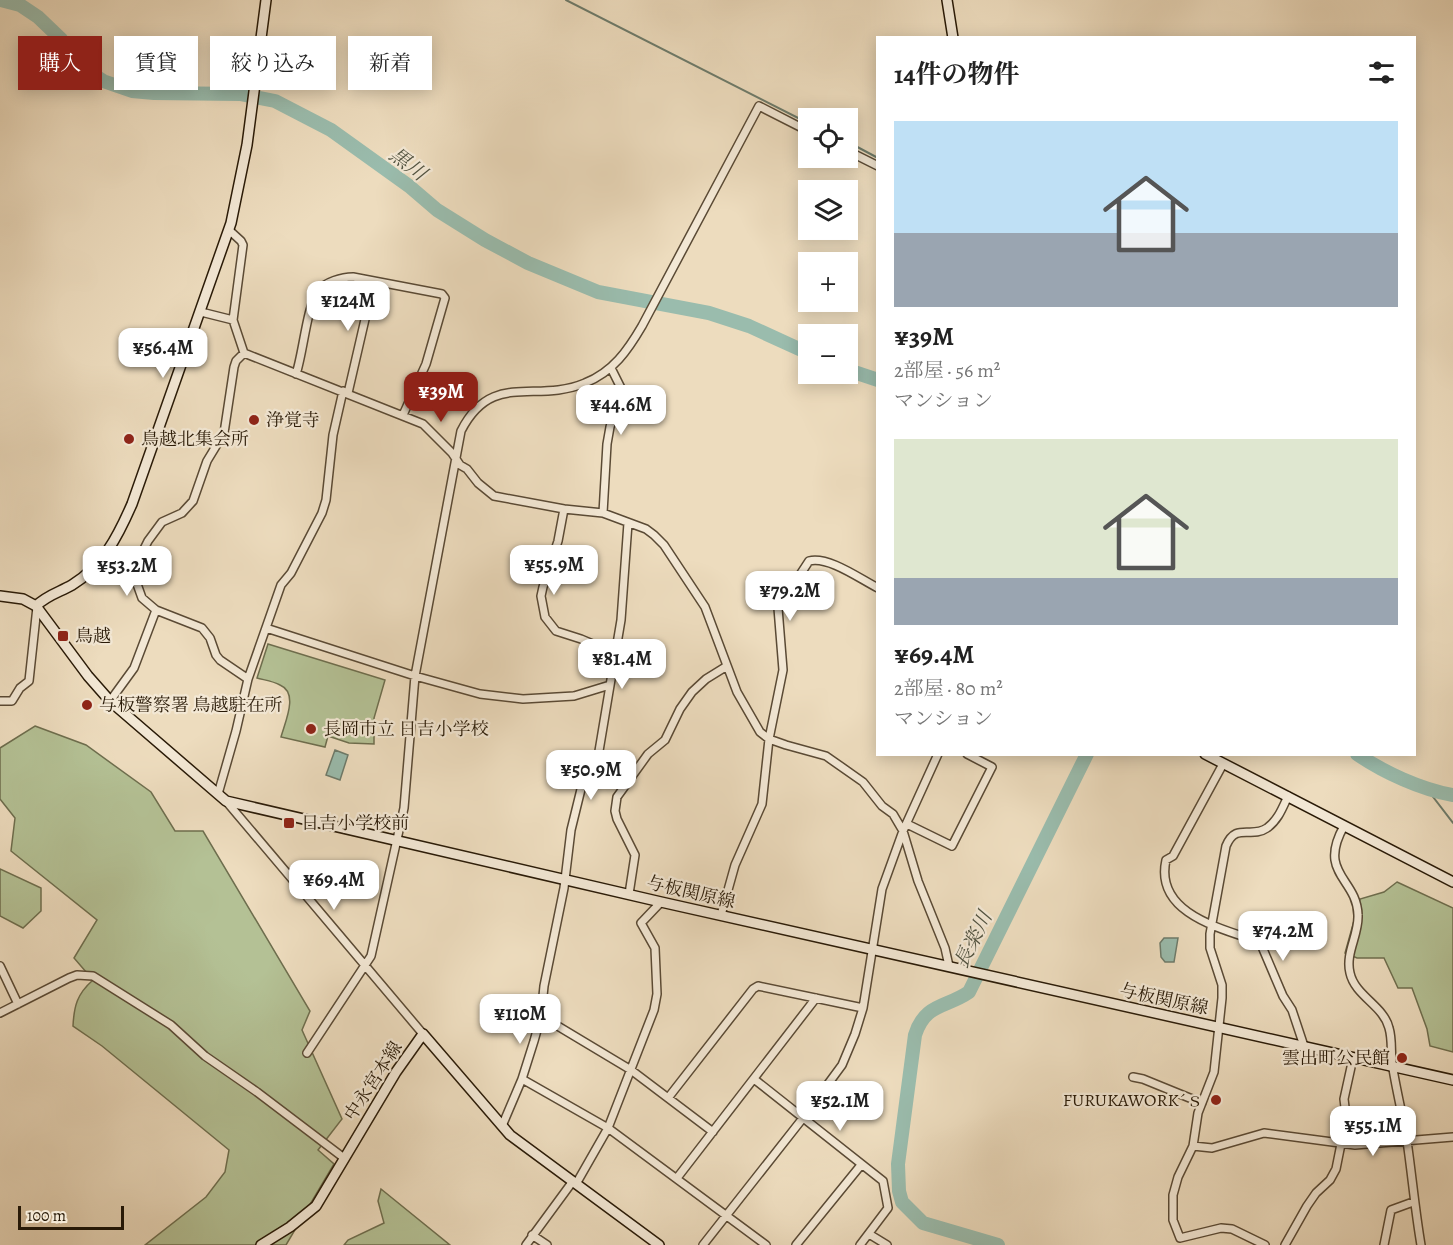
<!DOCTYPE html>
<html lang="ja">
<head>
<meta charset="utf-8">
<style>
	:root { --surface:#fff; --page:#f2f2f2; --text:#222; --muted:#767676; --accent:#8f2418 }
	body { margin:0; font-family:Alegreya,"Noto Serif JP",serif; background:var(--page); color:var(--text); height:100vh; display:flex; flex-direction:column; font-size:22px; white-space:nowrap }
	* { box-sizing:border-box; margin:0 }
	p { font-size:20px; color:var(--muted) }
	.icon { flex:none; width:33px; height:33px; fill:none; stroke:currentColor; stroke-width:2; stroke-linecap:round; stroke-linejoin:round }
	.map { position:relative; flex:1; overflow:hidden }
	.panel { position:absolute; left:876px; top:36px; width:540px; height:720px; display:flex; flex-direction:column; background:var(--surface); border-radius:0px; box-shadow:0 3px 15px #0003 }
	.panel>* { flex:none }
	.guide { position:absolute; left:18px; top:36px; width:570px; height:54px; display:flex; gap:12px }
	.buttons { position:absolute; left:798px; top:108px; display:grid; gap:12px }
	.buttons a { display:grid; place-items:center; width:60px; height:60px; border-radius:0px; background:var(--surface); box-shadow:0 3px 15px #0003; font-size:30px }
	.scale { position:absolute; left:18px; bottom:15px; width:106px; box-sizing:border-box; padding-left:6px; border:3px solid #291a07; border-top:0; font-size:16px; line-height:21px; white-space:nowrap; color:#291a07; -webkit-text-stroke:4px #f3e8d5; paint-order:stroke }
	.price { position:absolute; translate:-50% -51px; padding:0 14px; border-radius:12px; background:#fff; color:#222; font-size:20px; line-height:39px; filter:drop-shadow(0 2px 3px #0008) }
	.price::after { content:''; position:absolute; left:50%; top:36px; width:18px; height:14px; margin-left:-9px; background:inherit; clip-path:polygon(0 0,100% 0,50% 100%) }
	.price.selected { background:var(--accent); color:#fff }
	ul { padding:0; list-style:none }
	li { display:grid; align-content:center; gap:12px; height:318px; padding:0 18px }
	li span { display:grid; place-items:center; height:186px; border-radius:0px; color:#555 }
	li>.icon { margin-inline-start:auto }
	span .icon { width:108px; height:108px; fill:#fffc; stroke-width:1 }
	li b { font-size:26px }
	h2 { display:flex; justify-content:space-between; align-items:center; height:72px; padding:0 18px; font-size:26px }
	.pill { padding:0 21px; border-radius:0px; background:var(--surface); box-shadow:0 3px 15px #0003; font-size:21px; line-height:54px }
	.pill.selected { background:var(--accent); color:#fff }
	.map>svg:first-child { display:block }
	.green { fill:#b4c195; stroke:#6e6e4e; stroke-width:1.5 }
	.water { fill:#9abcad; stroke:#6d7b6b; stroke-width:1.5 }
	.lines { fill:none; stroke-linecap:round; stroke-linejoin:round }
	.stream { stroke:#6d7b6b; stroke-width:2 }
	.river { stroke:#9abcad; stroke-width:14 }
	.street-casing { stroke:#5a4a35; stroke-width:10 }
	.secondary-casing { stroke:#291a07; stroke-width:12 }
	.street { stroke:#f3e8d5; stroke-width:7 }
	.secondary { stroke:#f3e8d5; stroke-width:9 }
	.poi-dot { fill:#8f2418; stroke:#f3e8d5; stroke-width:2 }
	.labels { text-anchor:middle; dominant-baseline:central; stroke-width:4.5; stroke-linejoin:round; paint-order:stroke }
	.poi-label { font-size:18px; fill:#291a07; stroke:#f3e8d5; text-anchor:start }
	.street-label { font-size:18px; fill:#291a07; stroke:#f3e8d5 }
	.water-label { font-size:20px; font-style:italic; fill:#515341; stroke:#f3e8d5 }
</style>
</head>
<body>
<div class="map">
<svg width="1453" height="1245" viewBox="0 0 1453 1245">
	<rect width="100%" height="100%" fill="#eddcbe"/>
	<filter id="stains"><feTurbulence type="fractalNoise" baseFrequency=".00333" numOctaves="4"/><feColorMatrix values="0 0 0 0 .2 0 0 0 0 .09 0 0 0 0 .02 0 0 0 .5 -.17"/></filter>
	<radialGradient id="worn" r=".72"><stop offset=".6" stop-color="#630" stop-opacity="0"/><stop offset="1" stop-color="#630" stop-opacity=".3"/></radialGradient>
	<path class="green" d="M268,644l117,36 -11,38v26l-25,-1 -21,-7 -3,11 -44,-10c4,-15 18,-44 -1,-52 -7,-4 -16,-5 -23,-7z
		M35,726l51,19 65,47 24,39h28l107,180 -8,19 40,89 -24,31 16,14 -48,81h-141l61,-48 19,-25 4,-22 -127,-104 -29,-20c1,-20 4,-32 20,-46l-19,-22 23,-38 -86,-69 4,-33 -15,-19v-51z
		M0,869l41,19v23l-18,17 -23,-12z
		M1397,882l56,26v144l-23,-6 -3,-17 -15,-41h-14l-14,-30h-27l-12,-5 15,-54 24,-7z
		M381,1189l69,56h-106l4,-5 36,-17 -6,-22z"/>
	<path class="water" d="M335,750l13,5 -8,25 -14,-5z
		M1164,938h14l-4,24h-9l-4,-5 -1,-14z"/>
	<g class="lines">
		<path class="stream" d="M566,0l242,123
			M848,142l30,16
			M1427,789l26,34"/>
		<path class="river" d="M1,0l19,5 18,12 23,22 7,13 18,18 17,11 29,10 22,2 86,1 35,7 56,29 78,56 28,24 48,30 43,23 70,29 111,21 40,13 59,27
			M848,370l30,10
			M1357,754c26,18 65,36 96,41
			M998,1245l-75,-22 -21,-21 -3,-11 -1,-27 17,-129c10,-32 31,-27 54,-43l118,-238"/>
		<defs>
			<path id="street" d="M848,151l30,15
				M229,230l12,11 2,4 -10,75 11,33 179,71 29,29 8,12 7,4 11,14 16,13 70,13 39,4 43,16 8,6 10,10 41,62 32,85 23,40 9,7 17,6 40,11 37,26 19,24 11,8 10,17 15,50 27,67 4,18
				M201,312l32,8
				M244,353l-8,8 -2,6 -10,66 -17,28 -14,40 -11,12 -20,9 -14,19 -5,10 -6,33 5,14 14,12 46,18 8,10 6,17 4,5 28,19
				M296,374c7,-20 11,-69 22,-83 7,-9 24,-14 35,-14l89,17 3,4 -19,66 -23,51
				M348,393l18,-78 16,-31
				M564,509l-6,32 -15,46 -2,9 4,21 11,14 25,8 33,14
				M603,513l4,-69 3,-17 11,-39 -10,-20
				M99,562l29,-5 15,-6
				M266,628l149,48 65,18 43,5 51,-3 36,-11
				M0,701h12l8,-13 9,-7 8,-74
				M110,701l24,-33 22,-58
				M1223,764l-50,92 -7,4c-12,54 57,69 94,82l23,54 9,14 12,36
				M218,794l18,-63 12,-52 33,-94 10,-12 31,-60 4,-13 7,-65 10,-44
				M226,801l197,233
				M907,824l45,22 40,-79 -25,-13
				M1344,826c-27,48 13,52 14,89 1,20 -13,38 -8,58 5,23 34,33 39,55 4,13 1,27 4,41 4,24 10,48 14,72 5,34 8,69 14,104
				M629,894l6,-39 -18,-36 -2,-8 2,-14 31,-43 17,-14 15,-31 12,-17 14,-13 21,-13
				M721,915l14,-50 27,-61 7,-65 14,-69 -5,-62 2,-9 14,-15 15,-23c20,-5 51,18 69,27
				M0,966l18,38
				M0,1013l69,-35 8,-3 16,1 78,49 34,31 52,36 87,66
				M541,1016l90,54 82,62
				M307,1053l64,-97 33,-148 11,-132 46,-245c31,-61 74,-27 124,-48 28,-11 43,-33 57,-57l117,-220 49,25
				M1133,1077l10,2 59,24
				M522,1079l86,49 158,117
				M754,1079l129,102 5,27 -28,37
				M668,1098l85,-109 5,-3 105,22
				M502,1126l20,-47 12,-38 7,-25 3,-30 20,-98 7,-58 14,-57 9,-11 5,-11 22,-131 7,-97
				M1193,1146l19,2 52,-15 91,12 98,-8
				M677,1178l139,-180
				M576,1184l32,-56 46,-118 3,-16 -2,-46 -14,-25 20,-21
				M869,1234l18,11
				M532,1235l15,10
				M526,1245l47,-64
				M703,1245l100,-127 39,-53 13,-31 8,-26 19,-119 21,-58 35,-77
				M796,1245l65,-80
				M1265,1245l-33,-16 -11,-1 -41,10 -7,-18v-25l5,-18 15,-31 5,-33 16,-41 8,-74v-13l-12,-37v-14l16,-88c10,-24 25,-7 41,-18 11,-8 15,-19 21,-32
				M1285,1245l22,-39 9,-13 14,-13 6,-11 5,-25 5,-6 2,-6 -4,-33 9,-41
				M1384,1245l7,-35 22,-8"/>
			<path id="secondary" d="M947,0l6,38
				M0,596l23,3 13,7 52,70 22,25 116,100 435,101 792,178
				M36,606c11,-11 24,-14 36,-21 31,-19 46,-49 60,-81l99,-281 16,-78 19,-145
				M1205,754l248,128
				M261,1245l29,-18 26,-21 80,-134 27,-38 87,101 149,110"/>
		</defs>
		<use href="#street" class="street-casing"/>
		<use href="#secondary" class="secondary-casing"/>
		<use href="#street" class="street"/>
		<use href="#secondary" class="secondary"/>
	</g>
	<g class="poi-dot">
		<circle cx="254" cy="420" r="6"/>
		<circle cx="129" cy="439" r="6"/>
		<rect x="57" y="630" width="12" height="12" rx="3"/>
		<circle cx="87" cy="705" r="6"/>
		<circle cx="311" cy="729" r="6"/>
		<rect x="283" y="817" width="12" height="12" rx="3"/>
		<circle cx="1402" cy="1058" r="6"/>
		<circle cx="1216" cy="1100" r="6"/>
	</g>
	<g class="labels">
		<g class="poi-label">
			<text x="266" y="420">浄覚寺</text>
			<text x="141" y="439">鳥越北集会所</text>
			<text x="75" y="636">鳥越</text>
			<text x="99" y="705">与板警察署 鳥越駐在所</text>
			<text x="323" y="729">長岡市立 日吉小学校</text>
			<text x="301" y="823">日吉小学校前</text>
			<text x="1390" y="1058" text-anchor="end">雲出町公民館</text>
			<text x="1204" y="1100" text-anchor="end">FURUKAWORK´ｓ</text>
		</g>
		<g class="street-label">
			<text transform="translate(691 892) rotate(13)">与板関原線</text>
			<text transform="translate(1164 999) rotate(12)">与板関原線</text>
			<text transform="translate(373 1081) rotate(-57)">中永宮本線</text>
		</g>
		<g class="water-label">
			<text transform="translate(408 164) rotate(37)">黒川</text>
			<text transform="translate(973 940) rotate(-64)">長楽川</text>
		</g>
	</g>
	<rect width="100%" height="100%" filter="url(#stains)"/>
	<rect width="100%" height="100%" fill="url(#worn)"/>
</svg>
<div class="buttons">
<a><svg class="icon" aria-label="locate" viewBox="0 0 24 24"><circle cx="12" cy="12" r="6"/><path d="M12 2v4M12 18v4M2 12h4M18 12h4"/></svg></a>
<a><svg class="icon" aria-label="layers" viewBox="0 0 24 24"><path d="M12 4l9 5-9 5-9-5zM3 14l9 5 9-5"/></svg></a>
<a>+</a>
<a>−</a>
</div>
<div class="scale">100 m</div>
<b class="price" style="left:348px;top:332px">¥124M</b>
<b class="price" style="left:163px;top:379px">¥56.4M</b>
<b class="price selected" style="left:441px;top:423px">¥39M</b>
<b class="price" style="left:621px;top:436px">¥44.6M</b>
<b class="price" style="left:554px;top:596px">¥55.9M</b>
<b class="price" style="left:127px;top:597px">¥53.2M</b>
<b class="price" style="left:790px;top:622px">¥79.2M</b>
<b class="price" style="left:622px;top:690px">¥81.4M</b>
<b class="price" style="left:591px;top:801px">¥50.9M</b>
<b class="price" style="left:334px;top:911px">¥69.4M</b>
<b class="price" style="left:1283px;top:962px">¥74.2M</b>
<b class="price" style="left:520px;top:1045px">¥110M</b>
<b class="price" style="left:840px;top:1132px">¥52.1M</b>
<b class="price" style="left:1373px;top:1157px">¥55.1M</b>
<div class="guide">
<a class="pill selected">購入</a>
<a class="pill">賃貸</a>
<a class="pill">絞り込み</a>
<a class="pill">新着</a>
</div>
<section class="panel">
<h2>14件の物件<svg class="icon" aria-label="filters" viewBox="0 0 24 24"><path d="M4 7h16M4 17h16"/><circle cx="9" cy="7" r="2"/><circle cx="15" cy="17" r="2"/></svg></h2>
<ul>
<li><span style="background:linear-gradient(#bfe0f5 60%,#9aa5b1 0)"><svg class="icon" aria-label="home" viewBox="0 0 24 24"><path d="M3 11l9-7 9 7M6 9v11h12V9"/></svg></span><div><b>¥39M</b><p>2部屋 · 56 m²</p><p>マンション</p></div></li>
<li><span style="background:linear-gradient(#dfe7d0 75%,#9aa5b1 0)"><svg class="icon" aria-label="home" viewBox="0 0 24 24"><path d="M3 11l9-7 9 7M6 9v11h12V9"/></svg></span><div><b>¥69.4M</b><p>2部屋 · 80 m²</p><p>マンション</p></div></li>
</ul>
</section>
</div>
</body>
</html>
